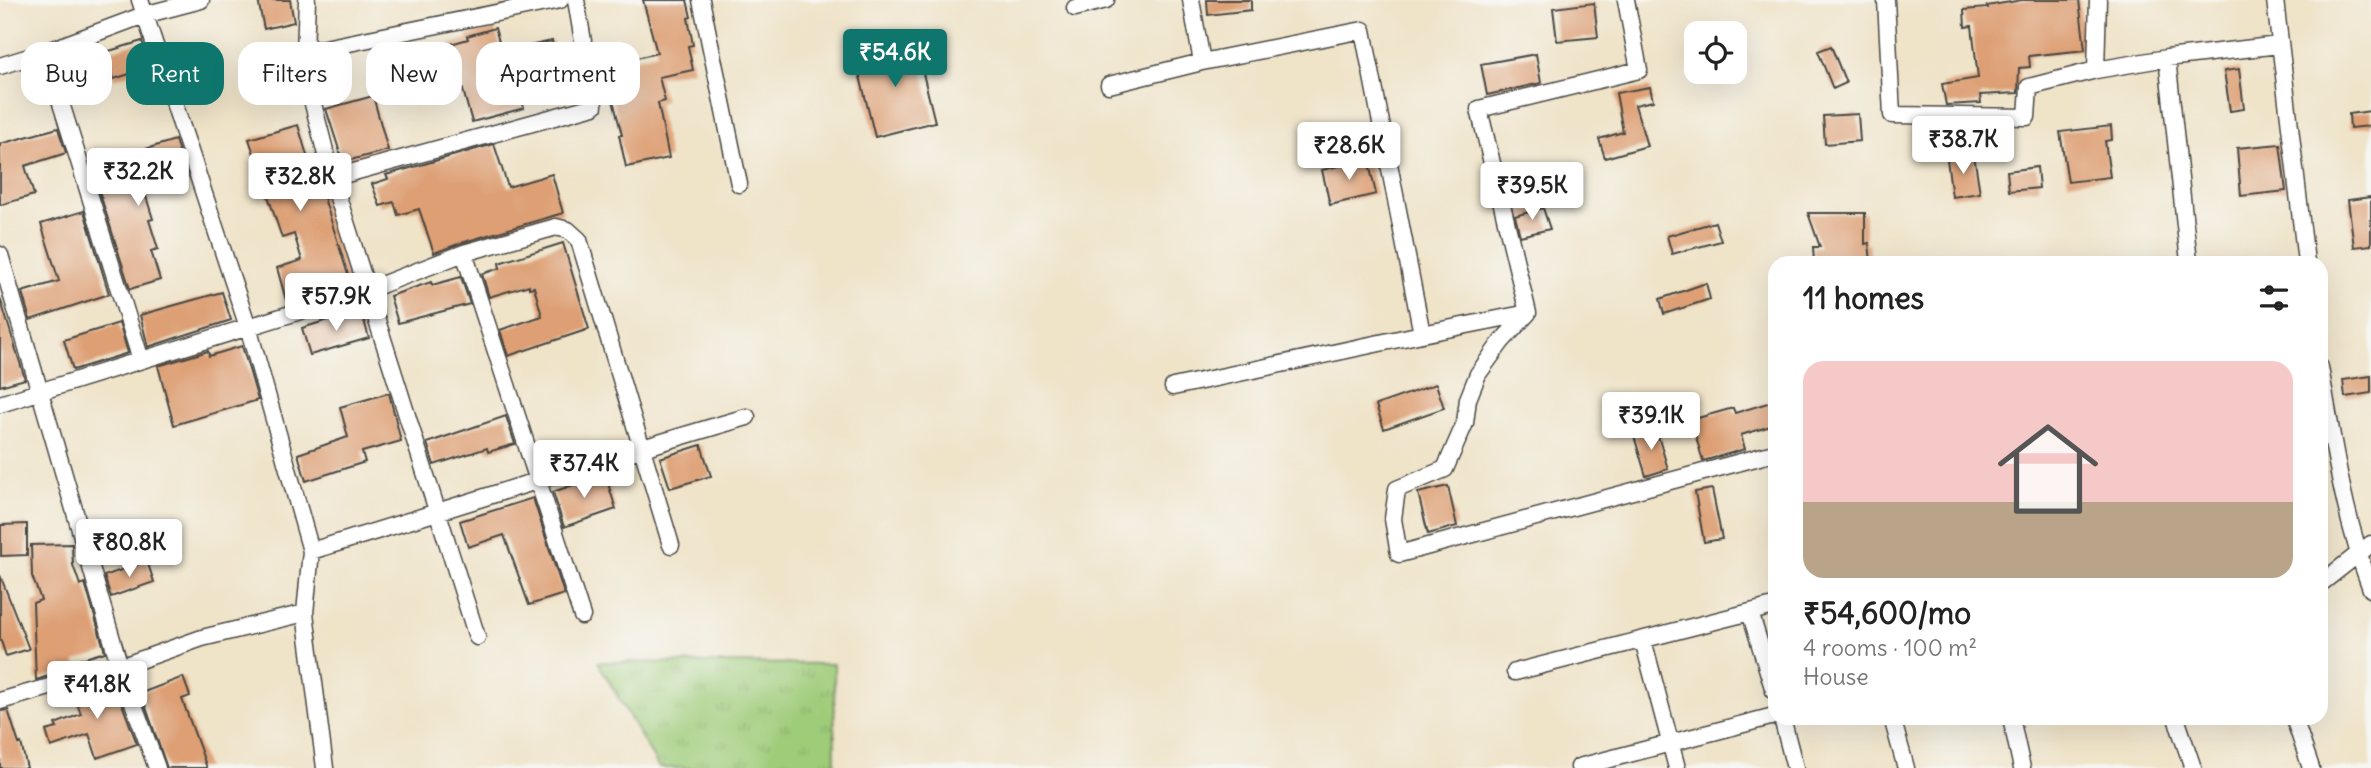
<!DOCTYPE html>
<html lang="en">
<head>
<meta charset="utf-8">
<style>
	:root { --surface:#fff; --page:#f2f2f2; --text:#222; --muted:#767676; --line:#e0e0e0; --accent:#0f766e }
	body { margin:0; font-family:Delius,sans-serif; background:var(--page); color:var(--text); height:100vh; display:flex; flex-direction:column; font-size:26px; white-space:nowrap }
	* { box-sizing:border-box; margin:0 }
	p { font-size:23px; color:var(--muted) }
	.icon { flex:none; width:38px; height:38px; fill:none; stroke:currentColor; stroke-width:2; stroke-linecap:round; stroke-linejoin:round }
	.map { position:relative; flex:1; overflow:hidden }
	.side { position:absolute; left:1768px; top:256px; width:560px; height:469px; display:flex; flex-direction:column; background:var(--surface); border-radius:21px; box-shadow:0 7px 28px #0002 }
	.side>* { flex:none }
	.guide { position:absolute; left:21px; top:42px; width:665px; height:63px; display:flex; gap:14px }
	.buttons { position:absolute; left:1684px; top:21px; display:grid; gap:14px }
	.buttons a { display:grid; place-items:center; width:63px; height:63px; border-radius:14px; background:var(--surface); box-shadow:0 7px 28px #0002; font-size:35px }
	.price { position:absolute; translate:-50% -60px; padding:0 16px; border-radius:7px; background:#fff; color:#222; font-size:23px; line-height:46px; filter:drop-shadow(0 2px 4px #0008) }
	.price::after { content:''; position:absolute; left:50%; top:42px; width:21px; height:16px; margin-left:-10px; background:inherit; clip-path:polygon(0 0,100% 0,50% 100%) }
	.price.current { background:var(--accent); color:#fff }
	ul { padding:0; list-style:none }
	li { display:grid; align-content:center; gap:14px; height:371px; padding:0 35px }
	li+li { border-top:2px solid var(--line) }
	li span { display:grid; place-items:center; height:217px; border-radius:21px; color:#555 }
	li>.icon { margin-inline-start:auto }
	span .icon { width:126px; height:126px; fill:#fffc; stroke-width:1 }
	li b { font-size:30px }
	h2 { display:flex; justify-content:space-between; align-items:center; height:84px; padding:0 35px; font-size:30px }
	.chip { padding:0 24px; border-radius:21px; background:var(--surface); box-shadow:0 7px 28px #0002; font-size:24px; line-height:63px }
	.chip.current { background:var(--accent); color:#fff }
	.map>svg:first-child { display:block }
	.grass { fill:url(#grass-tufts); stroke:#657c52; stroke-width:2 }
	.building { fill:#dd9f73 }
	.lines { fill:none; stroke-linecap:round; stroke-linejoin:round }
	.minor-casing { stroke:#484743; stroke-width:19 }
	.minor { stroke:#fff; stroke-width:16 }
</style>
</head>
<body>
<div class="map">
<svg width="2371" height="768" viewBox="0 0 2371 768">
	<defs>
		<pattern id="grass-tufts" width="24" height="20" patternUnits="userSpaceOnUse" patternTransform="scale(1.75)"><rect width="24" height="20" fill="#9fcc79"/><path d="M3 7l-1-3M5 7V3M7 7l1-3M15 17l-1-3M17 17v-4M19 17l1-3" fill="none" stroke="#89af69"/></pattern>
	</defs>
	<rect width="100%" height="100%" fill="#f6f6f2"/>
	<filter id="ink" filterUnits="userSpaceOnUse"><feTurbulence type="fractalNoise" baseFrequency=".0143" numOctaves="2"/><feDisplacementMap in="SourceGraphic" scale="14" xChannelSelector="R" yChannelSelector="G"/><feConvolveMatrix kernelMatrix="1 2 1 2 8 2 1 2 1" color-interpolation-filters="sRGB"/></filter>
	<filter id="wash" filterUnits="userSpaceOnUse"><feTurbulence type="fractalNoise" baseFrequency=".00686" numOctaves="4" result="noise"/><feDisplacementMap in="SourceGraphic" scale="28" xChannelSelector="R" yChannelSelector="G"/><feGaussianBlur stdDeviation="1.57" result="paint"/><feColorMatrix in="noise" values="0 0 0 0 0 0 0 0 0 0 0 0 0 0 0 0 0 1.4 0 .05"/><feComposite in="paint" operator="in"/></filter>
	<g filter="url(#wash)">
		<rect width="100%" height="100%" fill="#efe3c8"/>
		<path class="grass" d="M598,662l236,2 1,104h-176z"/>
		<g id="blocks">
			<path class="building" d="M258,0h32l4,22 -30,7z
				M643,0h44l4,17 -3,1 5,27 -5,1 5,24 -34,7 6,24 -7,2 11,55 -43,9 -7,-32h3l-18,-69 53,-13z
				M1207,0h44v10l-43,5z
				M2022,0h57l6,50 -56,6 1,11 -11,1 -1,25 -38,2 1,8 -35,2 -4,-21 36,-6 -6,-52 -7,1 -1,-17 24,-2 -1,-2z
				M1594,3l4,34 -41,4 -4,-33z
				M495,28l7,24 50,-11 8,32 -43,10 7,25 -52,14 -11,-39 -66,19 -10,-39 83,-24 -1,-3z
				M142,41l9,26 -37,12 -8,-27z
				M915,41l20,81 -60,15 -20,-81z
				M1831,46l15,37 -13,6 -15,-38z
				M1536,54l5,29 -54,12 -6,-31z
				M2239,69l5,40 -14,2 -6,-40z
				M1650,87l3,14 -18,4 12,41 -42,12 -6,-19 24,-7 -7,-39z
				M373,96l15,54 -45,12 -17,-53z
				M2371,111v15l-21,2 -1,-14z
				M1858,114l2,27 -35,3 -2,-28z
				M298,125l15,51 7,-2 7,23 -3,1 26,83 -64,19 -9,-32 25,-8 -8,-26 -12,4 -33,-99z
				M2111,126l1,14 -7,1 5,36 -42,5 -8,-50z
				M58,128l8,25 -41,13 9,29 -34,10v-61z
				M175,140l12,37 -43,13 9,29 -4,1 9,29 -7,2 9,29 -30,9 -35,-111 42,-13 -4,-12z
				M494,144l14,43 44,-13 11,39 -102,30 -27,10 -15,-44 -21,6 -4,-13 -14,4 -8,-22 16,-5 -2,-4z
				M2280,144l6,47 -45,5 -4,-48z
				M1974,155l6,38 -28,4 -5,-38z
				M1368,159l8,35 -46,11 -8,-35z
				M2037,167l2,21 -30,3 -2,-20z
				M2371,197v48l-17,2 -6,-47z
				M1543,208l7,21 -30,7 -5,-20z
				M84,211l25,83 -79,26 -8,-28 37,-11 -18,-57z
				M1808,213h57v31l4,-1 2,19h-57l-1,-15h7z
				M1715,222l6,19 -49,13 -5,-18z
				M563,243l26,86 -81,27 -8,-26 42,-14 -8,-29 -5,1v-3l-40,12 -7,-23 18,-6 -1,-5z
				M461,277l9,27 -72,19 -8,-27 41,-14 1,3z
				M1706,283l4,16 -46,15 -4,-15z
				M222,292l9,28 -83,27 -8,-32z
				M0,298l25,81 -25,7z
				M361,310l8,28 -59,17 -8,-27z
				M119,323l9,30 -55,17 -9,-30z
				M242,346l16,54 -84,25 -16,-59 50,-15 1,5z
				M2371,376v17l-26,4 -2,-17z
				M1436,384l8,24 -60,21 -8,-24z
				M389,393l12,48 -39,11 3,10 -59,19 -8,-27 50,-17 -8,-30z
				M1774,401v24l-33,10 4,14 -42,12 -12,-41 42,-12 2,5z
				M506,416l9,28 -27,8 -1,-4 -53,17 -7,-22z
				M1656,429l12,40 -22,7 -12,-40z
				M701,445l10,31 -41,12 -10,-30z
				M605,474l11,35 -52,18 -11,-35z
				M1448,486l9,40 -29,8 -10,-41z
				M1712,489l10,50 -18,3 -9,-50z
				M533,498l31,96 -35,11 -25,-70 -36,12 -8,-26z
				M27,524v31l-26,1v-31z
				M72,544l1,21 7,20 5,-2 20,69 -30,9 2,6 -41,13 -3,-77 8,-3 -9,-24 -1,-31z
				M147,561l7,21 -43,15 -7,-21z
				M0,575l29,74 -23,7 -6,-18z
				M183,677l7,19 -8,3 25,69h-40l-26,-75z
				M113,680l24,64 -40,14 -8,-24 -38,13 -5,-16 11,-3 -2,-4 26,-10 -8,-22z
				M8,710l11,34 2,-1 6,25h-27v-57z"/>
		</g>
	</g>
	<g filter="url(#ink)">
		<use href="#blocks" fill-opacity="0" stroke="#484743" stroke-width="2"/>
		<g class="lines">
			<defs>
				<path id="minor" d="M140,0l108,327 63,224 -6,62 20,155
					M307,0l-2,52 6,44 21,82 145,459
					M701,0l38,184
					M1886,0l6,115 135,2 2,-30 67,-17
					M2098,0l-2,70 71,-12 112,-13
					M2275,0l31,262
					M1075,8l31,-8
					M45,52l96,308
					M305,52l255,-52
					M2167,58l22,204
					M0,66l45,-14 99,-37 57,-15
					M1109,85l93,-23 -11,-62
					M332,178l262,-72 -18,-106
					M464,253l118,363
					M0,255l120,412 82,-29 103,-25
					M1528,313l-26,28 -24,33 -10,25 -3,24 -20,46 -48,20 -4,30 6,35 375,-101
					M1422,334l106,-21 -49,-204 160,-39 -13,-70
					M2320,367c13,75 24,151 51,222
					M1173,387l249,-53 -59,-304 -161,32
					M0,404l368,-114 96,-37 92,-26 12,3 11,10 92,305
					M311,551c146,-44 290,-92 436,-134
					M2320,584l51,-40
					M1750,612l24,79
					M1643,640l34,128
					M1515,672l259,-66
					M0,701l120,-34 37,101
					M1782,718l13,50
					M1892,718l14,50
					M2011,718l11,50
					M2176,718l17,50
					M2294,718l17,50
					M1579,767l195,-51"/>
			</defs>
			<use href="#minor" class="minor-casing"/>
			<use href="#minor" class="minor"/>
		</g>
	</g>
</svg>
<div class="buttons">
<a><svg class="icon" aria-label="locate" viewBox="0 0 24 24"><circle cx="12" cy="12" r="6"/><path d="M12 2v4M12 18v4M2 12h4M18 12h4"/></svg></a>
</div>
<b class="price current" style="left:895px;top:89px">₹54.6K</b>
<b class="price" style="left:1963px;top:176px">₹38.7K</b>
<b class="price" style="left:1349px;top:182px">₹28.6K</b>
<b class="price" style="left:138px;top:208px">₹32.2K</b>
<b class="price" style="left:300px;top:213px">₹32.8K</b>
<b class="price" style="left:1532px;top:222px">₹39.5K</b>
<b class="price" style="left:336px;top:333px">₹57.9K</b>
<b class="price" style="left:1651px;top:452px">₹39.1K</b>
<b class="price" style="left:584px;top:500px">₹37.4K</b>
<b class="price" style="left:129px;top:579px">₹80.8K</b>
<b class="price" style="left:97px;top:721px">₹41.8K</b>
<div class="guide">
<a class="chip">Buy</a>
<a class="chip current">Rent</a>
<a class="chip">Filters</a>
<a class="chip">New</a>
<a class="chip">Apartment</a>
</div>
<section class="side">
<h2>11 homes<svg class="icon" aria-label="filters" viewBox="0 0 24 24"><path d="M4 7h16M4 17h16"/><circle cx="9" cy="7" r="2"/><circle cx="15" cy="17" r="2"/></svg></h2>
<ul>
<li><span style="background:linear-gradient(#f6c9c9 65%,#b9a48a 0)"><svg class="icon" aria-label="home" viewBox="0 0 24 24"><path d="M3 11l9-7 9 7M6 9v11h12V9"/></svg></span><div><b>₹54,600/mo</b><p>4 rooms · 100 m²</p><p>House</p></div></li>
</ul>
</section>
</div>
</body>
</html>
